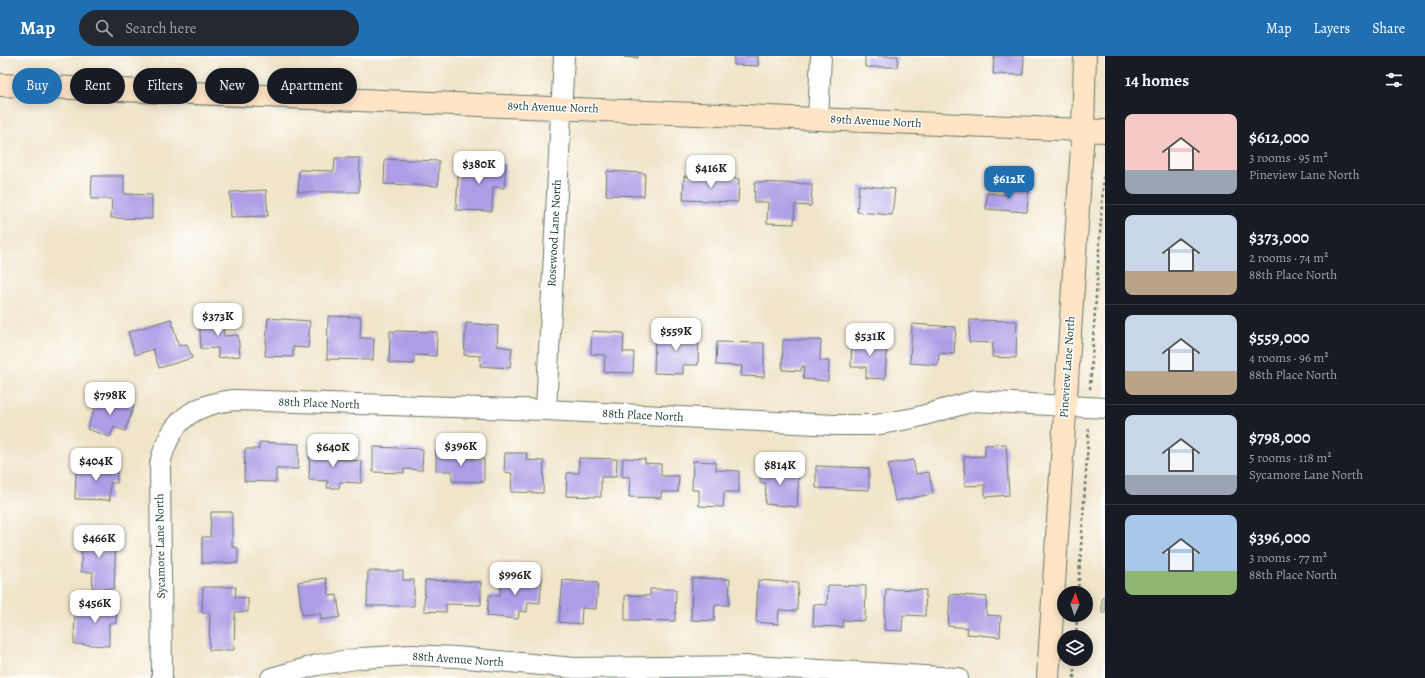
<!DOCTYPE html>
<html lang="en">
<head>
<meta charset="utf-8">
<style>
	:root { --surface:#171b24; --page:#242831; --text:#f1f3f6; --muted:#9ea1a6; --line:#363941; --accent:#1f6fb2 }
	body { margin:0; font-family:Alegreya,serif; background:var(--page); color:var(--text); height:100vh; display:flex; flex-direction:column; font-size:15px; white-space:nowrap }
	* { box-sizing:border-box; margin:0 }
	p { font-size:13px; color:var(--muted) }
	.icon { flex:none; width:22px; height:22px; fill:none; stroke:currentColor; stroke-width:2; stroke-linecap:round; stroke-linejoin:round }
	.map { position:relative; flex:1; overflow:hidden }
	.drawer { display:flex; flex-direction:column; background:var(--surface); width:320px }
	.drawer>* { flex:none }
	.top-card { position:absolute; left:12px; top:12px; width:380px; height:36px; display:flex; gap:8px }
	.needle { width:26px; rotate:3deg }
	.buttons { position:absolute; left:1057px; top:530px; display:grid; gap:8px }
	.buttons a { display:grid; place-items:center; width:36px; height:36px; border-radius:50%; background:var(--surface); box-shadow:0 2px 10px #0003; font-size:20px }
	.price { position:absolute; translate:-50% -34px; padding:0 9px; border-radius:8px; background:#fff; color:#222; font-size:13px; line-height:26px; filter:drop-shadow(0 1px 2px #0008) }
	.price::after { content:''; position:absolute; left:50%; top:24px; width:12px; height:9px; margin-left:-6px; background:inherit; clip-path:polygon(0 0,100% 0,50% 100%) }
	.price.selected { background:var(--accent); color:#fff }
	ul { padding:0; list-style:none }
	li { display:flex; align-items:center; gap:12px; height:100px; padding:0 20px }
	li+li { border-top:1px solid var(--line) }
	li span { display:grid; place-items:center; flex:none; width:112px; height:80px; border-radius:8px; color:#555 }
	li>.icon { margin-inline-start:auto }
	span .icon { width:48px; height:48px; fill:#fffc; stroke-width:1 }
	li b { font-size:17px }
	h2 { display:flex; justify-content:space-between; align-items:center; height:48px; padding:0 20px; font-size:17px }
	.chip { padding:0 14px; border-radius:18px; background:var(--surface); box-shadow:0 2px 10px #0003; font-size:14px; line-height:36px }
	.chip.selected { background:var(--accent); color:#fff }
	header { display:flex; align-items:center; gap:24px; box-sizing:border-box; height:56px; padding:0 20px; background:var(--accent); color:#fff }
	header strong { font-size:19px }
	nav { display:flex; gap:22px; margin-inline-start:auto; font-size:14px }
	.search { width:280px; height:36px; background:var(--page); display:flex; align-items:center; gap:10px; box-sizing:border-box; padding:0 14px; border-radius:22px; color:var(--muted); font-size:15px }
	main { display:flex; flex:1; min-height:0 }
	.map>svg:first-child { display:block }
	.building { fill:#ae9ce6 }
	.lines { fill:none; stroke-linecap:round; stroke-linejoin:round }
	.street-casing { stroke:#687868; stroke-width:22 }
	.secondary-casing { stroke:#687868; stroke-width:24 }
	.path { stroke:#687868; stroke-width:2.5; stroke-dasharray:3 3; stroke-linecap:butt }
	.street { stroke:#fff; stroke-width:20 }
	.secondary { stroke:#ffe4c6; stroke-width:22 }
	.labels { text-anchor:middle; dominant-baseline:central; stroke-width:3; stroke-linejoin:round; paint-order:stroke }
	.street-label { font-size:12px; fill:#1f3d34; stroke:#fff }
</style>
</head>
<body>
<header>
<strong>Map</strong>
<div class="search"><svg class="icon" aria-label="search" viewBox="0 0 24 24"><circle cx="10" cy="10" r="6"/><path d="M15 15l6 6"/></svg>Search here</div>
<nav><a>Map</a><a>Layers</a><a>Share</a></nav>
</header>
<main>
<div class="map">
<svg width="1105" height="622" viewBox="0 0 1105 622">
	<rect width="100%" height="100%" fill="#fff"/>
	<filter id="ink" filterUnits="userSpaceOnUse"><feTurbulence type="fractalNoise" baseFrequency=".025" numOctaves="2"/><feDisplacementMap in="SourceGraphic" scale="8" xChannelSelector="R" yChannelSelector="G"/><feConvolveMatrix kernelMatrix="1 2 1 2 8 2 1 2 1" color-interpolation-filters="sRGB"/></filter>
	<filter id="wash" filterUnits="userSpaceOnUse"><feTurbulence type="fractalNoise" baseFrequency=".012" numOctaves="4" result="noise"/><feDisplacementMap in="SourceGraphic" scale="16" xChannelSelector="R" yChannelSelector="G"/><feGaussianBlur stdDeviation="0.9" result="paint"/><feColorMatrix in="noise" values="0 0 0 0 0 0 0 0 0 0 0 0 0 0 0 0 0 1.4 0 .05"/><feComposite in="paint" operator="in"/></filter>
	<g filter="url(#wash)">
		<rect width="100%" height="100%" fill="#f0e5c9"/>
		<g id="blocks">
			<path class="building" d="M624,0h14v2l-14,-1z
				M734,0h24v10l-24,-1z
				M865,0h33l-1,11h-32z
				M994,0h30l-1,19 -30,-1z
				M335,102h25l-1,34h-61l1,-22 35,1z
				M385,103l54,2 -1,25 -54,-2z
				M486,104l20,4 -2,24 -11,-1 -1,24 -36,-1 3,-47 16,1v-2h11z
				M607,115l38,2 -1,23 -38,-1z
				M92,120h32v18l28,1v24l-41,-1 1,-19h-21z
				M684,120l55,3 -1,23 -55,-2z
				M755,126l57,2 -1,22 -16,-1 -1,19 -27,-1 1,-21h-14z
				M859,129l36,4 -3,26 -35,-3z
				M1007,131l22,2 -2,23 -41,-3 1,-16 19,2z
				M266,134l2,26 -37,1 -1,-25z
				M222,258l2,22 14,-1 2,21 -22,2v-10l-17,1 -2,-33z
				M328,260l33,1 -1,21h14l-1,22 -46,-1z
				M268,262l42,3 -2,27 -15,-1v10l-28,-1z
				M171,263l8,27 8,-2 5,14 -33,10 -6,-19 -18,6 -7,-23z
				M970,264l47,1 -1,37 -24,-1 1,-14 -24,-1z
				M466,267l32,3 -1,20 15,2 -2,20 -30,-2 1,-10 -17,-1z
				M912,268l44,3 -2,27 -15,-1 -1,12 -28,-2z
				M686,273h13l-1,36h-15v9l-29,-1 1,-40 31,2z
				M390,275l47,1 -1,24 -22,-1v9l-25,-1z
				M592,275l32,2 -1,19h11l-1,21 -29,-1 1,-17 -14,-1z
				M852,283l35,2 -2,38 -19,-1v-11h-15z
				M783,284h38l-1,21h9l-1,20 -25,-2 1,-13h-2l-1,5 -19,-1z
				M717,286l47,1v34l-23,-1 1,-10 -26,-1z
				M100,338l34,12 -9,25 -11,-4 -4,10 -23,-8z
				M259,386l40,2 -1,25h-22v13l-32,-1 1,-32h14z
				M1006,388l3,51 -24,2v-12l-20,1 -1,-29 21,-1v-11z
				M310,389l23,1 -1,13 30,2 -1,22 -21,-1 -1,6h-12l1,-7 -19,-1z
				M373,391l50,2 -1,21 -18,-1v4l-31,-1z
				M436,395h21v7l27,1v23l-32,-1v-10h-16z
				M505,397h22l-1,7 18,1 -1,32 -32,-1 1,-19 -8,-1z
				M579,402l38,1 -1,18h-15v20l-35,-1 1,-23h12z
				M623,402l22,1v4l16,1v12h18l-1,16h-17v6l-32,-1 1,-20h-8z
				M913,404l3,14 13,-2 4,22 -38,7 -7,-37z
				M693,405l23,1v8l23,1v21h-15l-1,15 -24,-1v-16h-7z
				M97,406l20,1v20h-7v17l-35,-1 1,-31 21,1z
				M761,407l22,2 -1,7 17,1 -2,34 -32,-3 1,-21h-6z
				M816,410l53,2v22l-53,-2z
				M211,456h21v35l6,1v15h-36v-26h8z
				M82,477l34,2 -2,54 -22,-1 1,-16h-12z
				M368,515h35v9h11v26h-47z
				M502,517l40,4 -2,26 -12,-1 -1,10 -8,-1 -1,8 -31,-3 2,-21 11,1z
				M326,522l3,18 8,-1 3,22 -19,3 -1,-7 -18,2 -4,-33z
				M692,522l38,1 -1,26h-14l-1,16 -23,-1z
				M425,524l56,2v23l-35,-1v8l-22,-1z
				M563,524l35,3 -2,26 -14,-1 -1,16 -22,-2z
				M758,524l40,3 -1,28 -18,-1 -1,14 -22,-2z
				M828,529l38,1 -1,35 -22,-1v7l-30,-1 1,-22 13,1z
				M203,531h33l-1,10 13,1v14h-13l-1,38h-25l1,-37h-8z
				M650,533h26l-1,32 -50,-1v-25l25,1z
				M886,533l40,1 -1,26 -22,-1 -1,16 -18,-1z
				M950,538l37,3 -1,18 15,1 -1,21 -33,-3 1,-6 -20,-2z
				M1102,542h3v15h-3z
				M96,545h21l-1,22h-7v23l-35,-2 1,-36 20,1z"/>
		</g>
	</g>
	<g filter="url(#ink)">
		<use href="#blocks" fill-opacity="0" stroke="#687868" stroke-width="1"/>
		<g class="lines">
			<defs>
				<path id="street" d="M818,63l3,-63
					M546,354l18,-354
					M162,622l-2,-214c10,-43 31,-59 74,-64l312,10 289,15h40l39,-7 60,-17 131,7
					M271,622l46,-13 45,-7 49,-3 45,2 118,11 180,-2 204,12"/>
				<path id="secondary" d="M0,29l1105,46
					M1048,622l35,-548 2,-74"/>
			</defs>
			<use href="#street" class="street-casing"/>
			<use href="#secondary" class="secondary-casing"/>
			<path class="path" d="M1090,333l15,-232
				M1078,537l11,-167
				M1076,581l1,-22
				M1074,622v-19"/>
			<use href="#street" class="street"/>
			<use href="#secondary" class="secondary"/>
		</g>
	</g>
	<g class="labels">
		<g class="street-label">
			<text transform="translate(553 51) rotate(2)">89th Avenue North</text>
			<text transform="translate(876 65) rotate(3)">89th Avenue North</text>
			<text transform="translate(554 177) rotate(-87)">Rosewood Lane North</text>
			<text transform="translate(1067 311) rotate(-86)">Pineview Lane North</text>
			<text transform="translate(319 347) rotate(2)">88th Place North</text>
			<text transform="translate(643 359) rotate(3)">88th Place North</text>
			<text transform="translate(160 490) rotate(-91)">Sycamore Lane North</text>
			<text transform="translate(458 603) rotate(4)">88th Avenue North</text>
		</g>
	</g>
</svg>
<div class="buttons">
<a><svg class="needle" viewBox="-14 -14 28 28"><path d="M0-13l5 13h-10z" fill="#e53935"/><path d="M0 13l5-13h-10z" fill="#9ea1a6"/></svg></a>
<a><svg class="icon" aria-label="layers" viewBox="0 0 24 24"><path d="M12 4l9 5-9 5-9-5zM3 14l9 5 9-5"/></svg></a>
</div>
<b class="price" style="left:479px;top:129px">$380K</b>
<b class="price" style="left:711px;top:133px">$416K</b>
<b class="price selected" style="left:1009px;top:144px">$612K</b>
<b class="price" style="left:218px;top:281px">$373K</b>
<b class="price" style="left:676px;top:296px">$559K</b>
<b class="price" style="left:870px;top:301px">$531K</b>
<b class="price" style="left:110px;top:360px">$798K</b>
<b class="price" style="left:461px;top:411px">$396K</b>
<b class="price" style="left:333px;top:412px">$640K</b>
<b class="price" style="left:96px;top:426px">$404K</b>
<b class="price" style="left:780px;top:430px">$814K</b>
<b class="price" style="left:99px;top:503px">$466K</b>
<b class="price" style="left:515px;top:540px">$996K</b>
<b class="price" style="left:95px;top:568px">$456K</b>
<div class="top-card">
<a class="chip selected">Buy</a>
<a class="chip">Rent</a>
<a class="chip">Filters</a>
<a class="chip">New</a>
<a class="chip">Apartment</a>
</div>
</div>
<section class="drawer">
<h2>14 homes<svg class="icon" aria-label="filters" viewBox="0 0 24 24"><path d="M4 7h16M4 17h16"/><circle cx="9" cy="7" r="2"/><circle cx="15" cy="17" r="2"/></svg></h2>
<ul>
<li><span style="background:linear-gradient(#f6c9c9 70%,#9aa5b1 0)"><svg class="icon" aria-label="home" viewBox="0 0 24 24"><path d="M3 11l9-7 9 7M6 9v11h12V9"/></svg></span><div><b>$612,000</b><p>3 rooms · 95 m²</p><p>Pineview Lane North</p></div></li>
<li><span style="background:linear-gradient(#c9d6e8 70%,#b9a48a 0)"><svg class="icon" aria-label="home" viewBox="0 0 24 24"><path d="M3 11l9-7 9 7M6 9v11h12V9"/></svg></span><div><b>$373,000</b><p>2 rooms · 74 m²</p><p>88th Place North</p></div></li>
<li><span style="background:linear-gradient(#c9d6e8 70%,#b9a48a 0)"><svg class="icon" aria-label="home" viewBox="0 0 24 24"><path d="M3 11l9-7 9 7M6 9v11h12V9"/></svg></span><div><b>$559,000</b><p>4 rooms · 96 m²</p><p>88th Place North</p></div></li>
<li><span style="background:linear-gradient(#c9d6e8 75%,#9aa5b1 0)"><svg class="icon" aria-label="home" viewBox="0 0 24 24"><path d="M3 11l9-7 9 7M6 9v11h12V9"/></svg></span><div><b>$798,000</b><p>5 rooms · 118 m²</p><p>Sycamore Lane North</p></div></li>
<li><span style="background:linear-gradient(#a9c7e8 70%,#8fb573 0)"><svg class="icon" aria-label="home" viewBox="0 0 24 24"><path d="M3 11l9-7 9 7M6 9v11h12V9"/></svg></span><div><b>$396,000</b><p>3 rooms · 77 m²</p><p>88th Place North</p></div></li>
</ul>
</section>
</main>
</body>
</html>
